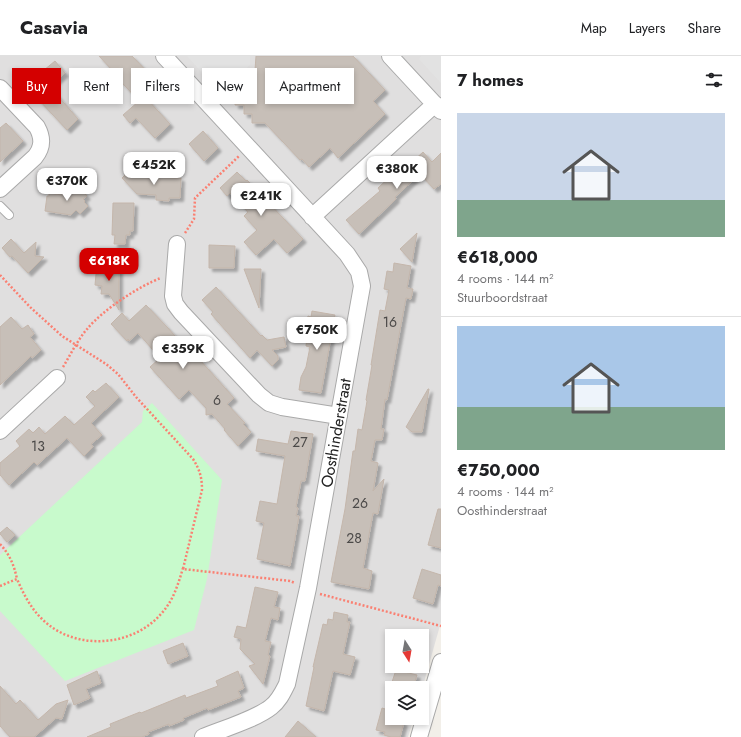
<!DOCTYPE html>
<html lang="en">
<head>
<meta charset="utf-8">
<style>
	:root { --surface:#fff; --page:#f2f2f2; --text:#202124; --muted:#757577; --line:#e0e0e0; --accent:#d40000 }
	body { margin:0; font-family:Jost,sans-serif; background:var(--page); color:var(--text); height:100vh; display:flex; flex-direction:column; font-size:15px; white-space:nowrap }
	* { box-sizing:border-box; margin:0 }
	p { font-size:13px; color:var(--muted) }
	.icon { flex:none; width:22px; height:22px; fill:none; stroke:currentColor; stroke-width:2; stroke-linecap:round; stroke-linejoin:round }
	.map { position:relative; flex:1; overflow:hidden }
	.details { display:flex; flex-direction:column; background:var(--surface); width:300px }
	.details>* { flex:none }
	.banner { position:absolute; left:12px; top:12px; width:369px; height:36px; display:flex; gap:8px }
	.needle { width:26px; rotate:169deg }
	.tools { position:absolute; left:385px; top:573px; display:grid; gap:8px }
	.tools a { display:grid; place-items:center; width:44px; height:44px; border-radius:0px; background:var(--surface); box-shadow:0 2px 6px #0003; font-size:20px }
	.price { position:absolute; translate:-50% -34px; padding:0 9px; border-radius:8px; background:#fff; color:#222; font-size:13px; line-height:26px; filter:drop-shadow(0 1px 2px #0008) }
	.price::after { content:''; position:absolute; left:50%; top:24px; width:12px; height:9px; margin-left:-6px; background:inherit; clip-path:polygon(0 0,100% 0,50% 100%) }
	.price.on { background:var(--accent); color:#fff }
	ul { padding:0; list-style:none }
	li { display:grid; align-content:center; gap:8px; height:212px; padding:0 16px }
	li+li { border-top:1px solid var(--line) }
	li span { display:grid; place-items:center; height:124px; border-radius:0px; color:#555 }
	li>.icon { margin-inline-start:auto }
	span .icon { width:72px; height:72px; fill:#fffc; stroke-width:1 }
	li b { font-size:17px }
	h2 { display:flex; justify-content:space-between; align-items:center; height:48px; padding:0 16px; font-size:17px }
	.tag { padding:0 14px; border-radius:0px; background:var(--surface); box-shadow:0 2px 6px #0003; font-size:14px; line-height:36px }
	.tag.on { background:var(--accent); color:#fff }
	header { display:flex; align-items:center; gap:24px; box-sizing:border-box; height:56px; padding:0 20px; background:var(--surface); border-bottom:1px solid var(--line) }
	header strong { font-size:19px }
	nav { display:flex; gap:22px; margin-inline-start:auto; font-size:14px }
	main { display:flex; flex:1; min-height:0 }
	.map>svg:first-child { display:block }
	.residential { fill:#e0dfdf; fill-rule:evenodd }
	.park { fill:#c8facc }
	.parking { fill:#e2e2e2 }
	.building { fill:#c7bfb8; stroke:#c4b6ab; filter:url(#shadow) }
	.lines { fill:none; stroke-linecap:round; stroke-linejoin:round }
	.service-casing { stroke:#a9a9a9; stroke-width:10 }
	.minor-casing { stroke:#a9a9a9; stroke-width:18 }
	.path { stroke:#fa8072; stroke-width:2.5; stroke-dasharray:2 2; stroke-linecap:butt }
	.service { stroke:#fff; stroke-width:8 }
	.minor { stroke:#fff; stroke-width:16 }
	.labels { text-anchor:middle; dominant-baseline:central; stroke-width:3; stroke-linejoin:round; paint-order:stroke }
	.number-label { font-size:14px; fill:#4b4948 }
	.street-label { font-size:16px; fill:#222; stroke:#fff }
</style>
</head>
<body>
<header>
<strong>Casavia</strong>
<nav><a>Map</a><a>Layers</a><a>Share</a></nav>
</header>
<main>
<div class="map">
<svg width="441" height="681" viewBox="0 0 441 681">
	<defs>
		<filter id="shadow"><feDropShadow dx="3.5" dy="3.5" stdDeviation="1" flood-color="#0004"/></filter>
	</defs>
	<rect width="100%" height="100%" fill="#f2efe9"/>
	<path class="residential" d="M0,0h441v566l-19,67 -30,-1v30h22l-6,19h-408zM392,580h30v30h-30z"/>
	<path class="park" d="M152,347l70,77 -15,99 -13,51 -129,51 -65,-70v-56l142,-133 1,-11z"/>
	<path class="parking" d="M187,0h63v9l-30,27z
		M421,0h20v27l-22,-24z"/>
	<path class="building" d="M99,0h33l29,30 -14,13 23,25 -15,14 -19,-20 -6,5 -7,-8 16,-14 -29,-31 1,-1z
		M256,0h97l32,34 -12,11 12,13 -47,44 -8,-10 -21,19 -7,-8 -2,1 -35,-37h-13v-9h-8v-9h-9l1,-13 -2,-3 21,-19z
		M55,5l10,12 -15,14 28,32 -11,11 -45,-48 12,-11 4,4z
		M6,67l17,18 -23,21v-34z
		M203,75l15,17 -14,13 -15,-17z
		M423,96l9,10 9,-9v31l-7,5 -14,-15 -25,23 1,2 -37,35 -13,-14 34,-29 -2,-3 17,-16 3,3z
		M132,112l8,9 41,1 -1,20h-11v3l-13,-1v-5l-19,-1 -15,-16z
		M237,116l9,9 1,-1 56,59 -16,14 -13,-14 -18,16 -12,-13 13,-12 -13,-14 4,-4 -18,-19 -3,3 -7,-8z
		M76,129l11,11 -4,3 2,2 -1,1 4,4 -8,8 -4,-4 -5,5 -26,-4 2,-15h2v-3l13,2 9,-8 2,1z
		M113,147h21l-1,28h-3v4h-4l-1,9h-11l1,-9h-3z
		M417,177l-5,29 -12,-13z
		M11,183l13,14 12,-11 -1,14 9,1 -16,16 -16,-17 -2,1 -8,-9z
		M209,189l26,1 -1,22h-25z
		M394,207l17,3 -4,22 6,1 -2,10 -5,-1 -19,102 -2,-1 -4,30h3l-2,11h-7l-4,21 7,2 -5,28 11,-12 -6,35 -5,-1 -10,55 9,3 -3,18 -38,-7 14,-73 8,-58h2l3,-22 4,1 5,-29 -1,-1 6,-35h-1l9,-55 5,1 4,-21 -5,-1 3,-18 6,1z
		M100,208l19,2v44l-10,-16h-8l1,-8 -7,-1 1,-11h3z
		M244,213h17l-2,39z
		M216,231l45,49 1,-1 5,5 17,-3 2,10 -14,3 6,6v4l-6,6 -15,-16 -7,8 -39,-44 2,-2 -11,-12z
		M146,249l22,23 30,34 2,-2 34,38 -7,6 18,19 -2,1 8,8 -13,14 -14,-16 1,-1 -13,-15 -6,1v-7l-17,-18 -10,9 -29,-32 10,-9 -22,-25 -9,8 -1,-2 -1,2 -16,-17 11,-11 7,8z
		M312,255l23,4 -14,78 -22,-3 2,-13 5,-10 4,-20 -4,-1 2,-17 -3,-1 3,-12 3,1z
		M11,261l11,12 6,-4 6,9 -4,3 11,13 -9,8 -1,-2 -31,29v-58z
		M106,327l13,14 -28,26 11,12 -11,9 2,3 -9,9 -17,-18 -30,27 -3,-3 -25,23 -9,-10v-12l20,-17 -4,-5 13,-12 4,4 6,-6 6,7 20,-18 9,9 21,-19 -9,-9 7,-7 2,2z
		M428,333h1l-7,43h-10l-6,-5z
		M291,375l22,3 -8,47h-4l-5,26 2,1 -2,8h3l-9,50 -33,-7 7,-36 -8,-2 4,-20 17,3 8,-48 -29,-5 2,-12 30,5z
		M438,453h3v39l-13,-3z
		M7,471l8,8 -8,7 -7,-8v-1z
		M422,513l19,6v11l-3,-1 -5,19 -20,-6z
		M255,531l23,5 -4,15 6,1 -2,12 -7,-2 -6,23 6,1 -3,13 2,1 -7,28 -14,-18 6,-2 -15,-15 1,-10 -7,-2 3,-11 9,2z
		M334,556l14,3 -1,7h3l-7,32 12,3 -5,18 -17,-4 -9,40 -18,-5 8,-39h-1l10,-43 4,1 1,-6 5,1z
		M183,587l5,13 -20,8 -5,-13z
		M396,614l21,5 -4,13h-23z
		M97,615l4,12 -15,6 4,9 -16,7 -7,-20z
		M238,615l6,17 -6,3 3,6 -33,13 -1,-2 -24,10 1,2 -15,6v-2l-21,8 1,2 -7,3h-55l24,-10 -1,-3 30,-12 1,1 44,-18 1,3 32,-12 -2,-5z
		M0,630l16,18 4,-4 18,20 18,-16 12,-4 -6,19 -6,-1 -22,19h-24l-10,-11z
		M382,652l10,3v7h10l-1,4h3l-4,15h-9l-7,-2 1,-3 -9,-2z
		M298,665l18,16h-31z"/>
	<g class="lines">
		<defs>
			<path id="service" d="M0,150l9,9"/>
			<path id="minor" d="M164,0l183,198 12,18 3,14 -54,302 -21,96c-4,8 -8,17 -16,23 -15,12 -48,22 -68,30
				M390,0l51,55
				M0,32l37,39c6,11 6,20 -2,30l-35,32
				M312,161l123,-113
				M177,188l-4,52 2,8 6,8 78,83 10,8 13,4 57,9
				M0,375l57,-53
				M419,681l22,-75"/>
		</defs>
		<use href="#service" class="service-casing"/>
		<use href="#minor" class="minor-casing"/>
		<path class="path" d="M185,177l9,-14 1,-21 44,-42
			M0,219l30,32 32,29 44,28 12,10 18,23 57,62c7,11 9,19 9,31l-19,79 107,12 5,2
			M63,311c8,-13 15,-28 25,-39 15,-18 51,-42 73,-50
			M0,488c10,11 14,21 17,35
			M0,530l17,-7c6,14 13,28 24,39 32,33 90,30 120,-4 12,-13 17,-29 22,-46
			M320,538l121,32"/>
		<use href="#service" class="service"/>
		<use href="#minor" class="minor"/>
	</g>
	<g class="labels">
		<g class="number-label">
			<text x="390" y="266">16</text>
			<text x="217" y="344">6</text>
			<text x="300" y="386">27</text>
			<text x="38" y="390">13</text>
			<text x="360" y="447">26</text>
			<text x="354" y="482">28</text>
		</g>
		<g class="street-label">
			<text transform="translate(336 377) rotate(-80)">Oosthinderstraat</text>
		</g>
	</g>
</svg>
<div class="tools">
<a><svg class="needle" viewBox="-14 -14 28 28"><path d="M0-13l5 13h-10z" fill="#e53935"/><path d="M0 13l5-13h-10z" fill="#757577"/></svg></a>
<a><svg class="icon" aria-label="layers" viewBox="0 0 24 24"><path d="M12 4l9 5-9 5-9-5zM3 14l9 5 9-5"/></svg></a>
</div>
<b class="price" style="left:154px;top:130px">€452K</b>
<b class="price" style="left:397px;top:134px">€380K</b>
<b class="price" style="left:67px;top:146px">€370K</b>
<b class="price" style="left:261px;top:161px">€241K</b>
<b class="price on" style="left:109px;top:226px">€618K</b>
<b class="price" style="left:317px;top:295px">€750K</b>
<b class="price" style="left:183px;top:314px">€359K</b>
<div class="banner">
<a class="tag on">Buy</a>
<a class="tag">Rent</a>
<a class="tag">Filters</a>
<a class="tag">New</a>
<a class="tag">Apartment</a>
</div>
</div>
<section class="details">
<h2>7 homes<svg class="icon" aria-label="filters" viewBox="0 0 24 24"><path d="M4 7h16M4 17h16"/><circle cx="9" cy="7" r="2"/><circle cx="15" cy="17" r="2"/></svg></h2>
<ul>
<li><span style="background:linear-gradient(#c9d6e8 70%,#7fa58c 0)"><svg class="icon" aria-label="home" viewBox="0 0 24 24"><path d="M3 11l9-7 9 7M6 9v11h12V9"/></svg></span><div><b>€618,000</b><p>4 rooms · 144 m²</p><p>Stuurboordstraat</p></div></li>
<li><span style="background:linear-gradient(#a9c7e8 65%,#7fa58c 0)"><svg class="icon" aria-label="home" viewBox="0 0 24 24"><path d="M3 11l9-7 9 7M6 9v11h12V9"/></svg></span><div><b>€750,000</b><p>4 rooms · 144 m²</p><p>Oosthinderstraat</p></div></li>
</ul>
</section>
</main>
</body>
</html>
